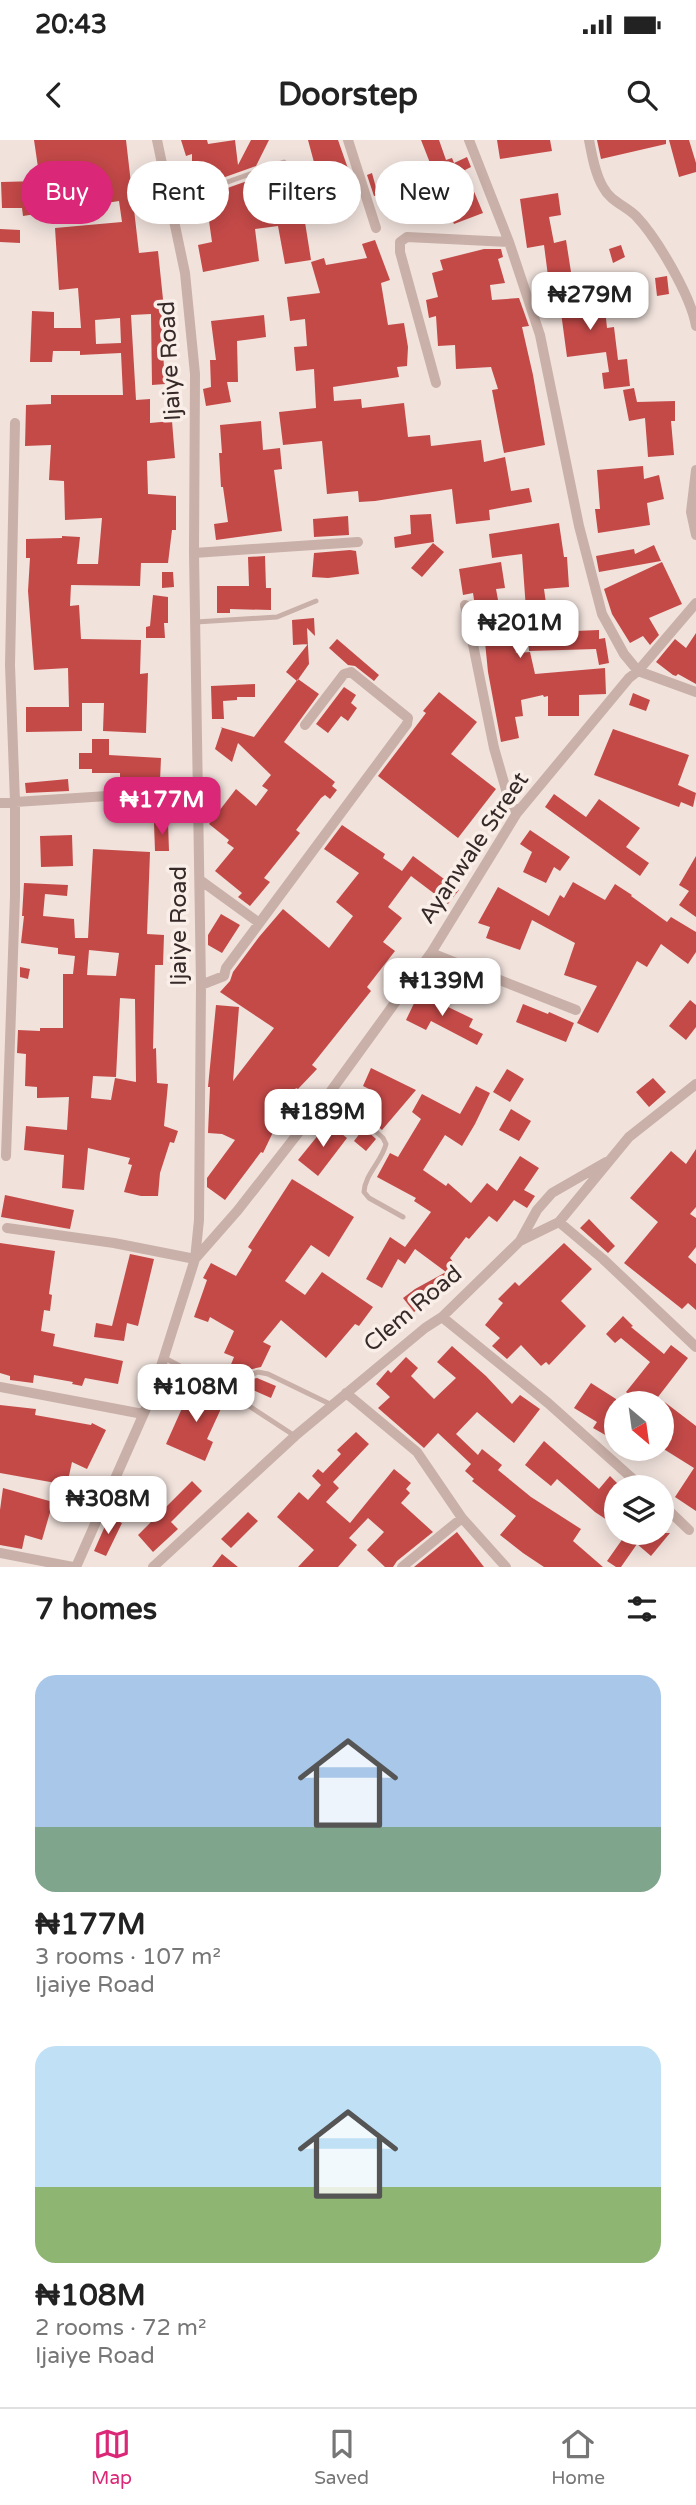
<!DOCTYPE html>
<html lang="en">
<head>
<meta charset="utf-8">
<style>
	:root { --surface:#fff; --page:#f6f6f6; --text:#222; --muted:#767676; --line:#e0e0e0; --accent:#db2777 }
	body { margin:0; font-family:"Varela Round",sans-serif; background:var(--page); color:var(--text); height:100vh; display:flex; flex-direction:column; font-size:26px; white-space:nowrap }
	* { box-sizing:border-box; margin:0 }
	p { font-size:23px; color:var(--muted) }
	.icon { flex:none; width:38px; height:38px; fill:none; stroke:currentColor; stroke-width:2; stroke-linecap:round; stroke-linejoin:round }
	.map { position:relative; height:1427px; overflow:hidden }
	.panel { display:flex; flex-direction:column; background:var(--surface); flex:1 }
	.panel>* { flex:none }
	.guide { position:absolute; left:21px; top:21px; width:654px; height:63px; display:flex; gap:14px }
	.needle { width:46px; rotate:151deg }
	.tools { position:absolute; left:604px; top:1251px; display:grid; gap:14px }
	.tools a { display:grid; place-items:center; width:70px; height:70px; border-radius:50%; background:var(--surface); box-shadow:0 4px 18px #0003; font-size:35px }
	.price { position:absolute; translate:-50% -60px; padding:0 16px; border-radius:14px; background:#fff; color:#222; font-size:23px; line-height:46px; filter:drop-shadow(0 2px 4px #0008) }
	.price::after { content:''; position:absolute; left:50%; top:42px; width:21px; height:16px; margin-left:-10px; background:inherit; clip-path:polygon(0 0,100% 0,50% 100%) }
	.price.selected { background:var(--accent); color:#fff }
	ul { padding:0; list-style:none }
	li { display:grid; align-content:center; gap:14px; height:371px; padding:0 35px }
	li span { display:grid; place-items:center; height:217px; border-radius:21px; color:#555 }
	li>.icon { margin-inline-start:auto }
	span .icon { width:126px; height:126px; fill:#fffc; stroke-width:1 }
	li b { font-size:30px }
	h2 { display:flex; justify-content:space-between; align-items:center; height:84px; padding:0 35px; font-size:30px }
	.chip { padding:0 24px; border-radius:32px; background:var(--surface); box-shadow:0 4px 18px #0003; font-size:24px; line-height:63px }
	.chip.selected { background:var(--accent); color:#fff }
	.status { display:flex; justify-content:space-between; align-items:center; height:49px; padding:0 35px; background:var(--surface); direction:ltr }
	.status svg { height:19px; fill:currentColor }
	header { display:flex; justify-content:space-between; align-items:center; height:91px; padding:0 35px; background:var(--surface); font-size:32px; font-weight:700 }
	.dock { display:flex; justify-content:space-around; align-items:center; height:98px; border-top:2px solid var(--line); background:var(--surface); font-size:19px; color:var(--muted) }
	.dock a { display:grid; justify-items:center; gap:4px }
	.dock .selected { color:var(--accent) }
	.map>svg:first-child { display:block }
	.building { fill:#c44a48; fill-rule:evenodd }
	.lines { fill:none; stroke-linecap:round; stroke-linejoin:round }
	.service { stroke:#c9b0a8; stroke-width:5 }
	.minor { stroke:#c9b0a8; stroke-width:10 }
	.labels { text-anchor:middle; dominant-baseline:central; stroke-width:7; stroke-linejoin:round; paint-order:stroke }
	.street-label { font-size:23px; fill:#362928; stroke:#f9eee8 }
</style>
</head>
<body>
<div class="status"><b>20:43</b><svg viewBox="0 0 49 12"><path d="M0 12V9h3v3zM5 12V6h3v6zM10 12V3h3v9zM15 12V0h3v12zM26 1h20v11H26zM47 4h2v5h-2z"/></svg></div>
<header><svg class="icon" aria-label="back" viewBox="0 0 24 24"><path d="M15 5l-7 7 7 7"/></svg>Doorstep<svg class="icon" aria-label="search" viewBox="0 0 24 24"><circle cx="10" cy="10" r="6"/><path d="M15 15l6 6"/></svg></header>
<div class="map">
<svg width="696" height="1427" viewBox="0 0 696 1427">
	<rect width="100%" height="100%" fill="#f1e2dc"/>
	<path class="building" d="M34,0h92l13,113 19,-2 8,77h2v23h-5l2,33 -13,1 -1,-71 -20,1 5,85 14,-1v24l22,-2 3,37 -28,3 1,33 28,2v34h-4l-4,33h-27l-1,23 -69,-1 -1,21 9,-1 2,34 60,1 -1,34 8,-1 -2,60 -43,-2 1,-28h-22v28l-56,1v-25h43l-1,-39 -34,2 -6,-79 2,-33h-4v-19l36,-1v-2l18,1 -3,27h21l4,-46 -37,2 -1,-39 -15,-1 2,-35 -26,1 1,-41 25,-1v-9h72l-2,-42 -41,2v-4h-27l-1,11h-22l2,-51 22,1v16h27l-3,-40 -19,2 -4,-62 67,-6 -3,-21 -96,15 -1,-8h-20l-1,-26 39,-1zM120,178l1,25 -25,1 -1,-24z
		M181,0h26l1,4 27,-4 3,25 13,-25h18l-13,26 -42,15 -1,-2h-21v-25l-6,2z
		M308,0h30l21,60 -7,1 1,5 -19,6 -6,-24 -18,4 -5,-24 10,-2z
		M421,0h18l7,20 6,-2 2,5 13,-6 4,10 -6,3 18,43 -29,11z
		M497,0h53l2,11 -52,8z
		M597,0h69v4l-65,15z
		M669,0h20l7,23v9l-17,5z
		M372,33l6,22 -4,1 -7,-21z
		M287,35l4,23 10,-1 10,63 -26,4 -7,-38 -23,3 4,32 -56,11 -5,-27 14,-3 -5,-35 19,-3 -7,-13 31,-11z
		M426,49l2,16 -22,3 -1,-17z
		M558,53l3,22 -12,2 5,26 12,-3 5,32 -23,4 -4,-31 -17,3 -7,-49z
		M0,89l20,1v13l-20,-1z
		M375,100l15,40 -9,3 7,42 16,-2 4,24 -1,19 -10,1 2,10 -66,10 1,14 27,-2 1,9 42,-5 4,34 22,-2 1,11 50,-6 3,22 21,-5 6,34 18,-3 3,14 -43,8 1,10 -34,4 -4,-35 -77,12 -16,1 -1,-11 -31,3 -5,-53 -39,4 -4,-33 37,-4 -2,-39 -18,2 -2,-24 13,-1 -2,-27 -15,2 -3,-24 33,-4 -9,-31 13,-4 2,7 41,-7 -5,-14z
		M621,105l4,12 -12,6 -4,-14z
		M484,109h17l2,8 -5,2 7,24 -15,2 2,15 27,-2 10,28 -7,1 11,48 12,70 -41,8 -12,-63 6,-1 -7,-22 -35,2 -1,-24 -17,1 -2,-30 -7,2 -3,-18 12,-3 -6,-24 11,-3 -3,-10z
		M667,136l2,18 -12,2 -2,-18z
		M603,149l4,39 7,-1 4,33 9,-1 3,27 -26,3 -2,-16 7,-1 -3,-20 -39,5 -7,-52 -14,3 -3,-13z
		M264,175l2,22 -29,4 1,41h-11l4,20 -25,4 -3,-17 8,-2 -1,-27h6l-5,-39z
		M634,248l3,14 38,-1v20h-4l3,34 -26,2 -3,-39 -16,3 -6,-31z
		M261,281l2,29 17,-2 2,21 -8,1 8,61 -66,9 -2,-16 14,-2 -5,-35h-2l-2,-34h3l-2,-28z
		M643,326l1,13 15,-4 5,24 -17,4 3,22 -52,8 -3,-24h5l-3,-39z
		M431,374l3,28 -39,6 -1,-11 17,-3 -1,-19z
		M348,376l1,19 -35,2 -1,-18z
		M559,383l5,34h3l2,30 -25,2 6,43 49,-2v9l6,-1 4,25 -10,2 -3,-16 -67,2 -7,-97 -30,4 -3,-24z
		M433,403l11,9 -22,25 -11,-9z
		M654,405l7,16 -62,11 -3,-16 38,-7 1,5z
		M350,410l6,1 3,23 -31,4 -16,-1 2,-24z
		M265,416l1,32h5v22l-41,-1v4h-13v-27h32l-1,-29z
		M501,422l4,26 -9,1 4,22h9l7,42 14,-1 5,22 70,-6 1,26 -27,1v21h-31v-20l-4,1 -1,-2 -22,5 2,16 -8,1 4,21 -18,4 -13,-70 -4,-40 -5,1 -6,-40 -10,2 -4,-26z
		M662,422l20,42 -33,14 10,17 -9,10 -7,-9 -13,7 -18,-29 -8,-25z
		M162,432h11l1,15 -12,1z
		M153,455l15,2v26h-4l1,15h-19v-11l4,-1z
		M314,478l1,18 -8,-8 2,36 -12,17 -11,-9 22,-28 -15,1 -1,-25z
		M696,493v51l-18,-10 -2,2 -3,-1 -17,-13 19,-23 11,9z
		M337,499l42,36 -5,6 -19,-15 -7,-1 -19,-17z
		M298,539l21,15 -35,48 51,40 -3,4 5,4 -7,9 -5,-4 -4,3 -25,32 4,3 -36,45 6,4 -20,24 -12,-9 4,-4 -27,-22 19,-23 -7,-5 2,-3 -20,-16 27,-35 20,17 12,-16 -6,-4 9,-11 -33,-32 -6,19 -17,-13 7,-21 -2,-1 34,10z
		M255,544v13h-18v3l-14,1 1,18h-12l-1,-33z
		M344,547l12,8 -5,8 6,5 -9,13 -7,-5 -13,17 -12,-9z
		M439,552l38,30 -26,32 45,35 -38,49 -80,-62 48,-63 -3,-2z
		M633,553l17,7 -4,11 -17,-6z
		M613,589l76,26 -11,30 18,8 -3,14 -12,-5 -2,5 -85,-32z
		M92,599h17v16l52,3 -1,23 -40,-3v-5h-28v-4h-13v-16h13z
		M68,639l1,12 -43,2 -1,-10z
		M554,654l32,23 13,-18 41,29 -14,19 23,16 -9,13 -95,-69z
		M168,682l1,29h-14l-1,-28z
		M342,685l43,29 -2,4 19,13 11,-15 46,34 -11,14 -37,-28 -23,31 14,11 -19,24 12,9 -28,36 4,4 -59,74 5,4 -19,20 -2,-1 -26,35 6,3 -13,27 -2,-1 -36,48 -18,-13v-9l28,-38 -13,-6 -14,-1 2,-46h-2l8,-82 23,2 -6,74 41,-53 -54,-36 10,-11 3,-9 26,-35 24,-28 46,39 24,-32 -17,-14 23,-29 -35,-24z
		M530,690l40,27 -10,14 -6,-4 -8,16 -23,-11 9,-20 -12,-8z
		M72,695l1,31 -32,1 -1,-31z
		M93,709l57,3 -3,82 17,1 -1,30h-8l-2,84 3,-1 1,35 11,1 -4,42 14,5 -4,12 -4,-1 -10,31 -2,23h-17l-17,-4 8,-27 -4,-1 2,-6 -42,-10 -4,42 -22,-2 2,-33 -40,-5 2,-24 41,4 2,-33 -32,1v-11l-12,-1 1,-32 -9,-1 1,-23 22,1v-3h23v-54h10l2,-18 -17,-2v-6l-37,-5 3,-27h-2l2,-33 44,2 -1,11 -22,-2 -2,22 31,3 1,19h13zM89,810l30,3 -3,23 -29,-1zM120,858l15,1 1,83 -21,-4 -4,22 -20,-2 2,-22 23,1z
		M696,716v61l-17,-12 10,-14 -10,-6z
		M573,742l32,18 10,-16 17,11 -1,1 36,26 4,-5 25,15v20l-8,12 -27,-20 -14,23 -10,-6 -39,72 -21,-10 20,-37 -33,-11 11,-32 -43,-23 -12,30 -34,-12 4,-11 -12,-4 20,-36 51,29 11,-21 4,3z
		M221,774l19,11 -18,28 -14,-8v-10z
		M20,827l10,2 -2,10 -8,-2z
		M419,853l54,26 -4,8 14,7 -6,11 -46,-24 -5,9 -20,-10z
		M690,860l6,5v22l-10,13 -17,-14z
		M523,864l25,10 1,-2 25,11 -8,19 -50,-20z
		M371,928l45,22 -34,40 -23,-21 14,-18 -10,-5z
		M507,929l17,10 -14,23 -17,-10z
		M653,938l13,14 -17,15 -13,-15z
		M476,946l14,7 -15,31 -13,22 -17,-11 -22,35 23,16 2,-3 23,20 16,-20 10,8 23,-35 19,12 -15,22 11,6 -8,12 -13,-8 -17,22 -8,-6 -20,23 -3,-2 -16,21 14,19 -50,35 -11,-14 12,-9 31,-17 -31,-23 -10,15 -7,-5 -16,29 -16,-9 24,-42 15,10 26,-35 -17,-11 2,-3 -39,-21 13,-24 8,4 23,-38 -9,-7 10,-18 38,20z
		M511,969l20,12 -12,20 -20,-11z
		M328,983l19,15 -29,38 -20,-16z
		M364,988l12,11 -10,12 -12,-10z
		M696,1009v58l-6,7 6,4v29l-8,10 8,7v46l-8,-7 -6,6 -58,-46 34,-41 -28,-24 41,-47 15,13z
		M292,1039l62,38 -25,40 -18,-12 -26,36 20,14 17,-23 51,35 -14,19 -4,-2 -29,34 -45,-38 -18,22 8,4 -10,21 -13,3 -3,5 3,5 9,-2 19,8 -5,12 -32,-14 -3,-7 -11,2 9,-22 -10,-4 10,-22 -24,-14 -2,5 -14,-5 13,-37 -4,-2 8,-15 25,13 16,-26 -4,-3z
		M5,1055l69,15 -4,19 -69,-12z
		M589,1079l26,27 -7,7 -28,-25z
		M0,1103l55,8 -6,43 3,1 -2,16 -6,-1 -3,21 14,3 -2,12 70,15 -5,23 -33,-6 -3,8 -10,-2 1,-2 -39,-7 -1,8 -23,-3v-4l-10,-3z
		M564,1103l28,26 -31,32 25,25 -37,39 -3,-3 -5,4 -20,-21 -14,14 -15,-13 8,-8 -15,-13 18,-22 -5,-4 17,-17 4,4z
		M130,1114l24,5 -16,67 -11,-3 -3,18 -30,-4 2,-14 16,3z
		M623,1176l10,10 -2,1 33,27 7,-9 17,13 -30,39 38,29v85l-21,-14 19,-29 -32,-20v-16l3,-5 -3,-3v-20h-21l-15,-12 24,-30 -29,-24 -6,5 -9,-9z
		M452,1206l34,30 26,28 8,-9 20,14 -26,34 -37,-31 -21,22 22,21 4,-6 20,16 -4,5 33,27 50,32 -8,12 30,26h-59l-21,-14 -23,-18 16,-19 -44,-35 2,-2 -9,-8 6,-7 -33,-31 -14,15 -46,-40 12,-11 -14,-13 12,-14 3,3 15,-16 12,11 -7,8 23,23 22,-21 -19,-16z
		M591,1243l25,16v42l-23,-13 4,-6 -23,-14z
		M192,1246l33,14 -18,39 6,3 -8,19 -39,-17z
		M0,1265l36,4 -1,6 56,10 1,-2 14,7 -19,39 -15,-7 -5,23 -67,-12z
		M356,1292l13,12 -36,38 6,6 -13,14 24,21 44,-54 17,14 -5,6 4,4 -9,10 32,29 -36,29 -4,6h-8l-18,-17 17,-18 -16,-14 -19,20 8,7 -19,22h-40l16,-17 -37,-33 22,-25 9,8 13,-15 -9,-9 6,-7 5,4 18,-19 -4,-4z
		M544,1301l55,48 11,-13 8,8 -2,2v40l-21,-14 -38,-33 -6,7 -26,-21z
		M192,1341l10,10 -31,31 7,7 -25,23 -15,-17z
		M3,1348l50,14 -11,38 -17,-5 -3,14 -22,-4v-35z
		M248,1372l10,9 -27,27 -10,-9z
		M109,1377l13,6 -16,33 -12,-5z
		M457,1392l27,35h-70z
		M625,1393h45l-19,23 -14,-12 -16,23h-5l-9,-6 19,-27z
		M222,1414l16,13h-26z"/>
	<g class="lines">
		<path class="service" d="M171,62l113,-40
			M196,482l81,-5 39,-16
			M331,951l52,47 3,6c-4,17 -21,30 -22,48l5,6 34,19
			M163,1217l60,32 72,47
			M250,1235l8,-3 10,2 64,31
			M223,1249l11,-7"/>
		<path class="minor" d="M348,0l28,88
			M469,0l40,102 31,93 39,191 23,88 22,40 14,17 58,21
			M589,0c3,15 6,34 14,47 7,14 23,19 33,29 21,22 55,80 60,110
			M436,243l-36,-131v-10l7,-5 102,5
			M696,330l-5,42 5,23
			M194,413l164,-11
			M465,465l29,143 15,52 8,13
			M0,663l199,-13
			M200,740l58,42
			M431,813l145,57
			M201,845l23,-9 2,-8 181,-244 1,-6 -57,-46 -7,2 -39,51
			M6,1016l9,-260v-94l-5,-137 5,-242
			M559,1082l44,37 93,88
			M7,1088l107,15 81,16 43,-49 93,-119 100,-138 86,-140 112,-135 9,-7 58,-68
			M520,1101l17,-31 15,-17 54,-31
			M442,1177l106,86 95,85
			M0,1247l143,27
			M346,1253l71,59 45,66 44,49
			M662,1364l27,26
			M0,1413l73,14
			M76,1427l76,-172 43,-136 4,-39 2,-235 -7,-432 1,-179 -10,-101 -28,-133
			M153,1427l142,-131 130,-108 17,-11 78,-76 39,-19 70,-85 67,-53
			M402,1427l60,-49"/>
	</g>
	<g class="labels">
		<g class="street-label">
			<text transform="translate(170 221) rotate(-93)">Ijaiye Road</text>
			<text transform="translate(474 708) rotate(-56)">Ayanwale Street</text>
			<text transform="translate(179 786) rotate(-90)">Ijaiye Road</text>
			<text transform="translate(413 1169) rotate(-40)">Clem Road</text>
		</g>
	</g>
</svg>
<div class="tools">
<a><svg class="needle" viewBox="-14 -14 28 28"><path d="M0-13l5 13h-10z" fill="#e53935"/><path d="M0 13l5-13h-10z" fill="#767676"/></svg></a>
<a><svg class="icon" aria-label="layers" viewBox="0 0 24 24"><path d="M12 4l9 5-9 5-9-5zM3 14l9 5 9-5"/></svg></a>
</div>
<b class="price" style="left:590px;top:192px">₦279M</b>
<b class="price" style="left:520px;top:520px">₦201M</b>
<b class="price selected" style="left:162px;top:697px">₦177M</b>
<b class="price" style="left:442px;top:878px">₦139M</b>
<b class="price" style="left:323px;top:1009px">₦189M</b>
<b class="price" style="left:196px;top:1284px">₦108M</b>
<b class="price" style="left:108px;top:1396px">₦308M</b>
<div class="guide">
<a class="chip selected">Buy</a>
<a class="chip">Rent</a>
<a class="chip">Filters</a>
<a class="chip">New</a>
</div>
</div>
<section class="panel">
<h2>7 homes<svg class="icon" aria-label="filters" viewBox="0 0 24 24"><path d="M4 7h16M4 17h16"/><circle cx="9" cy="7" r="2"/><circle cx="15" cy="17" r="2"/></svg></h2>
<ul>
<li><span style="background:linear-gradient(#a9c7e8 70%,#7fa58c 0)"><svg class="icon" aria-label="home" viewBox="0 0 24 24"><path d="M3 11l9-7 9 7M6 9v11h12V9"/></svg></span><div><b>₦177M</b><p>3 rooms · 107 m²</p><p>Ijaiye Road</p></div></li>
<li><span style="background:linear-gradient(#bfe0f5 65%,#8fb573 0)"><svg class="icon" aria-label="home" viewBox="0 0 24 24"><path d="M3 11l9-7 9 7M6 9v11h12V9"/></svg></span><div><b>₦108M</b><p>2 rooms · 72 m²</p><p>Ijaiye Road</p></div></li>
</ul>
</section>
<nav class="dock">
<a class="selected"><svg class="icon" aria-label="map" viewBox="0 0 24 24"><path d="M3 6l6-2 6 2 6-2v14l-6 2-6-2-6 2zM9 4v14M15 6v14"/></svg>Map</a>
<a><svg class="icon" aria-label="saved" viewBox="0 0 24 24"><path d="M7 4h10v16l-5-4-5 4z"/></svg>Saved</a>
<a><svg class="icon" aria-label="home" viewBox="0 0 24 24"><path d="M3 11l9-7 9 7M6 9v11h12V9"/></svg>Home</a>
</nav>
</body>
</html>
